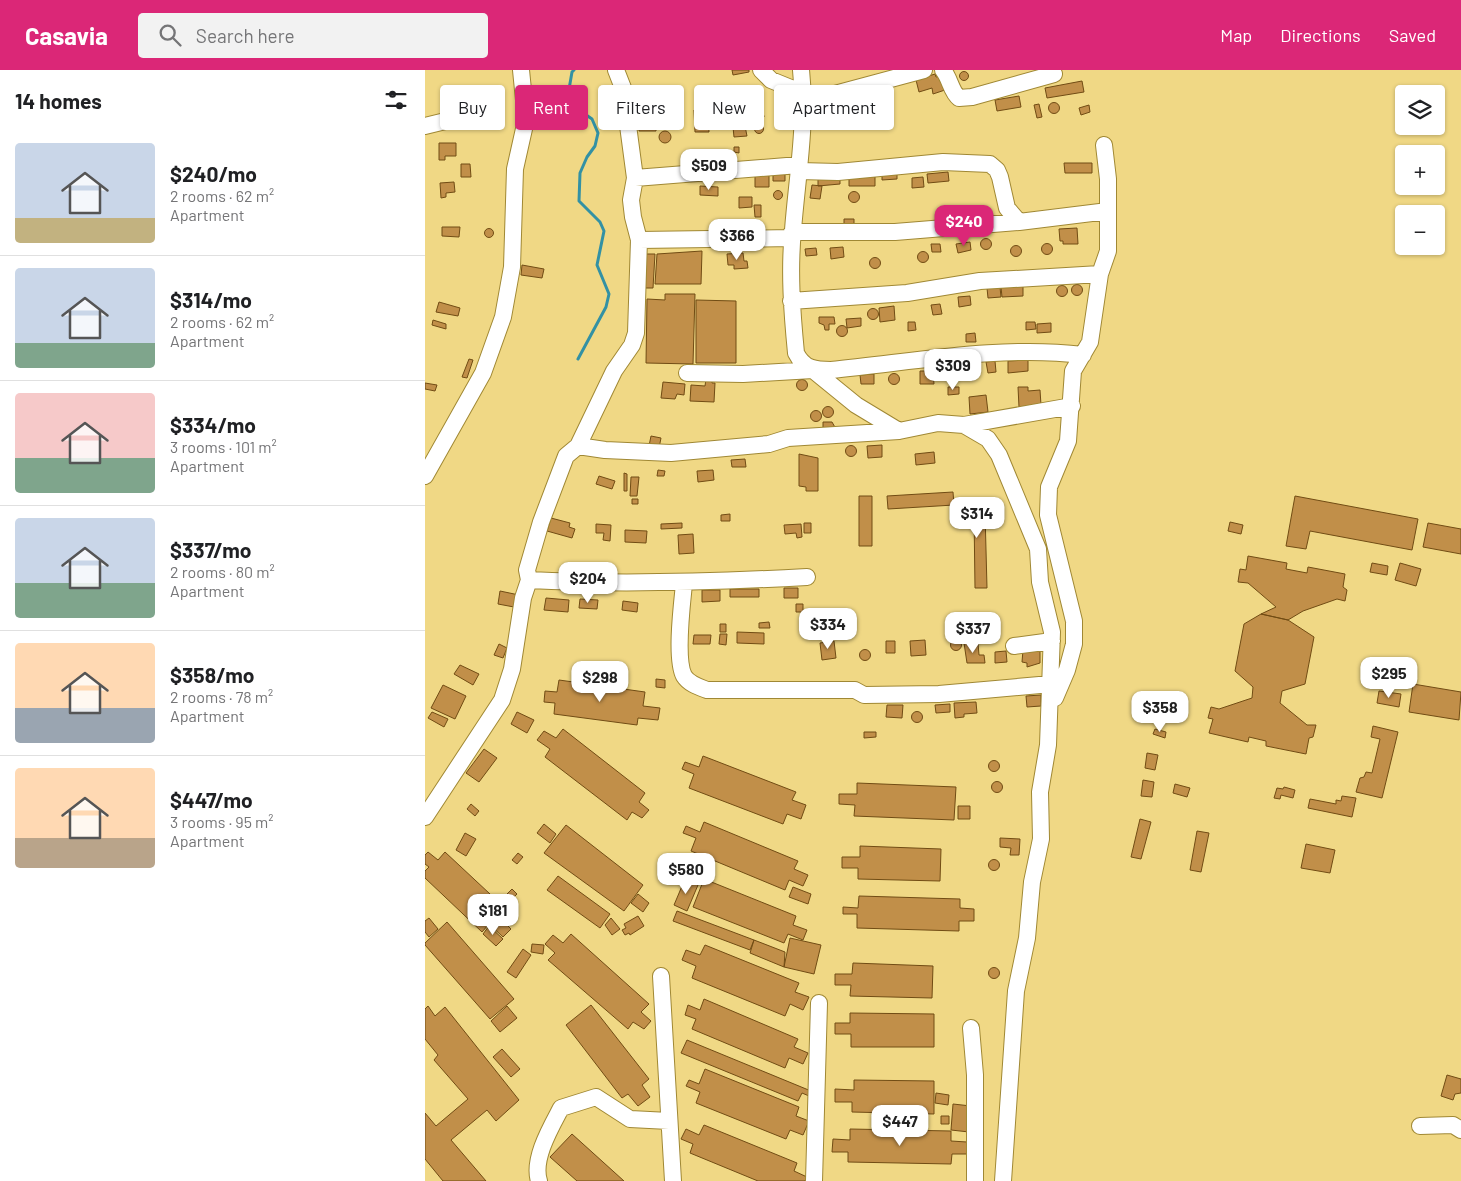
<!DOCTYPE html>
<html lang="en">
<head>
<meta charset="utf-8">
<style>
	:root { --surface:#fff; --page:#f2f2f2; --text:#202124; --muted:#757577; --line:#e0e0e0; --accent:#db2777 }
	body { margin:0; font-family:Barlow,sans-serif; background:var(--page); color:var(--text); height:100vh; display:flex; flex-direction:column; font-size:19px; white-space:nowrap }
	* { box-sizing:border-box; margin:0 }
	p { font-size:16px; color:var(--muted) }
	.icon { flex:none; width:28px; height:28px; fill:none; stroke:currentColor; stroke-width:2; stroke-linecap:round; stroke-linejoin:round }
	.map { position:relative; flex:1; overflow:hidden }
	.side { display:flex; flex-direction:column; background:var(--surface); width:425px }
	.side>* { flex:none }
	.hud { position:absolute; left:15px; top:15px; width:475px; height:45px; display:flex; gap:10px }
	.fabs { position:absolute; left:970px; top:15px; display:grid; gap:10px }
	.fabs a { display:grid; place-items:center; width:50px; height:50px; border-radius:5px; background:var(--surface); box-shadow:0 1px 4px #0004; font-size:25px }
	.price { position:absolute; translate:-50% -42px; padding:0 11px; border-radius:10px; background:#fff; color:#222; font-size:16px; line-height:32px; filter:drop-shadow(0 1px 2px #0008) }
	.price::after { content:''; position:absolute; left:50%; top:30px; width:15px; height:11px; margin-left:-8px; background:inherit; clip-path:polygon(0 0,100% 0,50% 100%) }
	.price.selected { background:var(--accent); color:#fff }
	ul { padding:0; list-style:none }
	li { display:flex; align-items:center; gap:15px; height:125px; padding:0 15px }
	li+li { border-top:1px solid var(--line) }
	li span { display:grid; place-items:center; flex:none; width:140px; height:100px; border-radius:5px; color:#555 }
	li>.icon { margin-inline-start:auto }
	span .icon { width:60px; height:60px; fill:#fffc; stroke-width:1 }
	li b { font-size:21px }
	h2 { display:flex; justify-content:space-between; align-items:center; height:60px; padding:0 15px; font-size:21px }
	.pill { padding:0 18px; border-radius:5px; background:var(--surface); box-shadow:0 1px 4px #0004; font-size:18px; line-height:45px }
	.pill.selected { background:var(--accent); color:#fff }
	header { display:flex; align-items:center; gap:30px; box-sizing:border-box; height:70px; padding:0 25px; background:var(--accent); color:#fff }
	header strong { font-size:24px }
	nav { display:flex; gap:28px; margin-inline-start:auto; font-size:18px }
	.search { width:350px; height:45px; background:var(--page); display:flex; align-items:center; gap:12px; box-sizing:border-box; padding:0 18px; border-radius:5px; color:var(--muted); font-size:19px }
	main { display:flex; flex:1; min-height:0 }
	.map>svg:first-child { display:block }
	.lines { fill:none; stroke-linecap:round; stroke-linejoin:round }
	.stream { stroke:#3391a4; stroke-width:3 }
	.building { fill:#c18f49; stroke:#714c14 }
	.minor-casing { stroke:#a08834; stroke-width:18 }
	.minor { stroke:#fff; stroke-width:16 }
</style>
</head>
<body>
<header>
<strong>Casavia</strong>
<div class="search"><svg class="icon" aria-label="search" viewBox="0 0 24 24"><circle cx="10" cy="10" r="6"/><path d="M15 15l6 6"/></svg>Search here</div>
<nav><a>Map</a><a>Directions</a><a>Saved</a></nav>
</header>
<main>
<section class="side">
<h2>14 homes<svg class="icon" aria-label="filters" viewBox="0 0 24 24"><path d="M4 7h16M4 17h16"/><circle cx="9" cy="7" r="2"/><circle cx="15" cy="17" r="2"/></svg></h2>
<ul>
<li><span style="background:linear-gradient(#c9d6e8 75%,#c2b280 0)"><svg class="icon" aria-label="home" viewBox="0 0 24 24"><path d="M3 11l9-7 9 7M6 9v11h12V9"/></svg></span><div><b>$240/mo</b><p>2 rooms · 62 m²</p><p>Apartment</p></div></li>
<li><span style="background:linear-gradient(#c9d6e8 75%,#7fa58c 0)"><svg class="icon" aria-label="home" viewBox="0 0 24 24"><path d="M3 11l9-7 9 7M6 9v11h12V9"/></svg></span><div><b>$314/mo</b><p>2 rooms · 62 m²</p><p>Apartment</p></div></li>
<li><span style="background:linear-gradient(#f6c9c9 65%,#7fa58c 0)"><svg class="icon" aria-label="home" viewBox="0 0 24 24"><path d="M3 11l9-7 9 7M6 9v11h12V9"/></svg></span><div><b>$334/mo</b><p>3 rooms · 101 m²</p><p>Apartment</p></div></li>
<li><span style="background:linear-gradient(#c9d6e8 65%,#7fa58c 0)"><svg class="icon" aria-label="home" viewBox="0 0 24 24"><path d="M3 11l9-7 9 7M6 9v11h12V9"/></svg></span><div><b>$337/mo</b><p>2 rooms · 80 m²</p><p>Apartment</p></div></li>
<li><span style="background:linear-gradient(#ffd9b3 65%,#9aa5b1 0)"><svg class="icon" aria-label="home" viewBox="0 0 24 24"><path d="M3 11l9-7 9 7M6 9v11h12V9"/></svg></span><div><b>$358/mo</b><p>2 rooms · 78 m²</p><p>Apartment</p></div></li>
<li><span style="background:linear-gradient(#ffd9b3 70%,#b9a48a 0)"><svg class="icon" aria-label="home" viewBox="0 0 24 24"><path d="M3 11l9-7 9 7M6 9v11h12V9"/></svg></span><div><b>$447/mo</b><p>3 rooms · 95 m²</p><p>Apartment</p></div></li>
</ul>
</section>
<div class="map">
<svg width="1036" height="1111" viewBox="0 0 1036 1111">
	<rect width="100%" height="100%" fill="#f0d885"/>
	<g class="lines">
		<path class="stream" d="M149,0l-2,2 -4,23 11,15 13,9 6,14 -3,13 -8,11 -7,16 -1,28 21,21 4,9 -7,34 12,29 -3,13 -28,52"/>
	</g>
	<path class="building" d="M307,0h17v2l-16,3z
		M534.5 6a4.5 4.5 0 1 1 9 0a4.5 4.5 0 1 1-9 0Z
		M510,4l1,3 5,-1 4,14 -12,4 -1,-6 -13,4 -3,-12z
		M657,11l2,11 -37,6 -2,-10z
		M291.5 21a4.5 4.5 0 1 1 9 0a4.5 4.5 0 1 1-9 0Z
		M457,19l2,7 -7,2 2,6 -18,4 -3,-14z
		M594,26l2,11 -24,4 -2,-11z
		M623.5 38a5.5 5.5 0 1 1 11 0a5.5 5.5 0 1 1-11 0Z
		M407,33l2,11 -13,3 -3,-11z
		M614,34l3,13 -5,1 -3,-13z
		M664,35l1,7 -9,3 -2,-7z
		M337,37l2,10 -16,3 -2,-10z
		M355,38h9l1,12h-10z
		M269,40h14l1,22h-14z
		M254,45l1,10 -19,1 -1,-9z
		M318,46l4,20 -13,1 -2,-20z
		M214,47h17v14h-17z
		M329.5 59a4.5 4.5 0 1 1 9 0a4.5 4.5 0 1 1-9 0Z
		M234 67a6 6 0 1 1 12 0a6 6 0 1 1-12 0Z
		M14,73h17v13h-11v4h-6z
		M309,77h5v6l-5,-1z
		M270,89h12v7h-12z
		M639,93h28v10h-27z
		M36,94h9l1,13h-10z
		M523,102l1,9 -21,2 -1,-9z
		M330,104l14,1v12h-14z
		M348,104h12v7h-12z
		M393,104l22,1v9l-22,2z
		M457,104h15v5l-15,1z
		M424,105h26v11h-26z
		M498,107l1,10 -12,1v-10z
		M29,112l1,10 -9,1v4l-5,1 -1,-15z
		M387,115l10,1 -2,13 -10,-1z
		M275,116l18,1v9l-18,-1z
		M348.5 125a4.5 4.5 0 1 1 9 0a4.5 4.5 0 1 1-9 0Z
		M423.5 127a5.5 5.5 0 1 1 11 0a5.5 5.5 0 1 1-11 0Z
		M314,127h13v10l-13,1z
		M329,135h7v12h-6z
		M419,149h10v8h-10z
		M17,157h18l-1,10 -17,-1z
		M652,158l1,16h-15v-3h-3l-1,-12z
		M59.5 163a4.5 4.5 0 1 1 9 0a4.5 4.5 0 1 1-9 0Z
		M555.5 174a5.5 5.5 0 1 1 11 0a5.5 5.5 0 1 1-11 0Z
		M545,172l1,8 -13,3 -2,-9z
		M616.5 179a5.5 5.5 0 1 1 11 0a5.5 5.5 0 1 1-11 0Z
		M506,174h9l1,8h-9z
		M585.5 181a5.5 5.5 0 1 1 11 0a5.5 5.5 0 1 1-11 0Z
		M418,177l1,10 -13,2 -1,-11z
		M391,178l1,7 -11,1 -1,-7z
		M277,181l-1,33h-46l2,-30z
		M492.5 187a5.5 5.5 0 1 1 11 0a5.5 5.5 0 1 1-11 0Z
		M318,183l1,8h3l1,7 -14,1v-4h-6l-1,-11z
		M220,184h10l-2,34h-10z
		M444.5 193a5.5 5.5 0 1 1 11 0a5.5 5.5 0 1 1-11 0Z
		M97,195l22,4 -2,9 -21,-3z
		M646.5 220a5.5 5.5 0 1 1 11 0a5.5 5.5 0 1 1-11 0Z
		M631.5 221a5.5 5.5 0 1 1 11 0a5.5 5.5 0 1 1-11 0Z
		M598,216v10l-21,1 -1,-10z
		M575,217l1,10 -13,1 -1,-10z
		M240,224h30l-2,70 -47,-1 1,-64 18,1z
		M545,226l1,9 -12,2 -1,-10z
		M271,230l40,1v62h-40z
		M14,232l21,6 -2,8 -22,-4z
		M515,234l2,10 -9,1 -2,-10z
		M469,236l1,14 -15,2 -1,-14z
		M442.5 244a5.5 5.5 0 1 1 11 0a5.5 5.5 0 1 1-11 0Z
		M394,247h15l1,7h-6v6h-4l-1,-5 -5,-2z
		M436,248v8l-14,2 -1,-9z
		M8,250l13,4v5l-14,-4z
		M483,252h7l1,8 -8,1z
		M601,252h9l1,7 -10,1z
		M626,253v9l-14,1v-9z
		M411.5 261a5.5 5.5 0 1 1 11 0a5.5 5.5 0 1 1-11 0Z
		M550,263l1,9h-10v-8z
		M44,289l4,1 -6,18 -5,-1z
		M603,290v11l-20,2v-12z
		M570,291l1,11 -8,1 -2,-11z
		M539.5 305a5.5 5.5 0 1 1 11 0a5.5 5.5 0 1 1-11 0Z
		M495,301h13l1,13h-14z
		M463.5 309a5.5 5.5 0 1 1 11 0a5.5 5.5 0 1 1-11 0Z
		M449,304v10h-13l-1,-9z
		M281,309l6,1v3h3l-1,19 -24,-1 1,-16 14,1z
		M371.5 315a5.5 5.5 0 1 1 11 0a5.5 5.5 0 1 1-11 0Z
		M238,312l22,2 -1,11 -7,-1 -2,5 -14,-1z
		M0,313l12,2 -2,6 -10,-2z
		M523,317h11v7l-11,1z
		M593,317h10v4l12,-1 1,15 -22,2z
		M561,325l2,17 -18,2 -1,-17z
		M397.5 342a5.5 5.5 0 1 1 11 0a5.5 5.5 0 1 1-11 0Z
		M385.5 346a5.5 5.5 0 1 1 11 0a5.5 5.5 0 1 1-11 0Z
		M398,352h9l4,7h-13z
		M226,366l10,2 -2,10 -10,-2z
		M457,375v12l-14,1 -1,-12z
		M420.5 381a5.5 5.5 0 1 1 11 0a5.5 5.5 0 1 1-11 0Z
		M509,382l1,11 -19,2 -1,-11z
		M374,384l19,4v33h-12v-4l-7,-1z
		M320,389l1,8h-14l-1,-7z
		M233,400l7,1 -1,5h-7z
		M288,400l1,10 -16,2 -1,-11z
		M199,403l3,1v17h-3z
		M174,406l16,5 -3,8 -16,-5z
		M206,407h8l-2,19h-7z
		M528,422l1,13 -66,4 -1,-13z
		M434,426h13v50h-13z
		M870,426l123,23 -6,31 -102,-19 -4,18 -20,-3z
		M207,429h6v5h-6z
		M556,430l1,12h3l2,76h-12l-1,-74h-17l-1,-13z
		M305,444v7h-9v-6z
		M126,448l19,5 -1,4 6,2 -3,9 -25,-7z
		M805,452l13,3 -2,9 -13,-3z
		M257,453v5l-21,1v-5z
		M379,453h7v10h-7z
		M1003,453l33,6v25l-38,-7z
		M171,454l15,1 -1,16 -7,-1 1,-7h-8z
		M376,454l1,13 -5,1 -1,-5 -11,1 -1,-9z
		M200,460l22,1 -1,12 -21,-1z
		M268,464l1,19 -15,1 -1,-19z
		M823,486l39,7 -1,6 21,4 1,-6 37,7 -2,13 4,3 -2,11 -8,-2 -34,12 -15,9 -27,-6 15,-7 -28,-24 -10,-1 2,-13 6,1z
		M947,493l16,3 -1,9 -17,-3z
		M975,493l21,6 -5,17 -21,-6z
		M359,518h14v10h-14z
		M305,519h29v8h-29z
		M277,520h18v11l-18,1z
		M75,521l19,4 -5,12 -16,-3z
		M121,528l23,2 -1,12 -24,-2z
		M155,529l18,1 -1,9 -18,-1z
		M198,531l15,2 -1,9 -15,-2z
		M371,534h7v8h-7z
		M836,544l27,6 26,17 -9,47 -23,7 -2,12 27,22h9l-3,12 -4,1 -3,16 -40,-8v-5l-17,-4 -1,5 -39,-9 4,-14 -5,-1 3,-11 8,2 33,-11 1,-11 -18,-16 9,-47z
		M380,548h9v9h-9z
		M344,552l1,6h-11v-5z
		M295,554h6v8h-6z
		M312,562l27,1v11l-27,-1z
		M295,564h7l-1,11 -7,-1z
		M269,565h17l-1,9h-17z
		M525.5 575a5.5 5.5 0 1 1 11 0a5.5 5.5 0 1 1-11 0Z
		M500,570l1,15 -15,1 -1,-15z
		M409,571l2,17 -14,2 -2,-17z
		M461,571h9v12h-9z
		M539,573h14l1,12h5l1,8h-18z
		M74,574l8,4 -4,10 -9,-3z
		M434.5 585a5.5 5.5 0 1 1 11 0a5.5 5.5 0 1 1-11 0Z
		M598,580h17v13l-13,4v-4l-5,-1z
		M581,581l1,11 -12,1v-11z
		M35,595l19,9 -6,11 -19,-11z
		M231,609l9,1v8l-9,-1z
		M134,610l86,12 -2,14 17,2 -2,12 -20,-2 -1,7 -83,-11 1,-11 -11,-1 1,-11 12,1z
		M988,614l48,8 -2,28 -50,-8z
		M18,615l23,11 -11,23 -24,-11z
		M954,621l22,3 -2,13 -22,-4z
		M616,625v11l-14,1 -1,-11z
		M551,632l1,11 -13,1v3l-9,1 -1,-15z
		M525,634v8l-14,1 -1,-8z
		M462,635h16l-1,13 -16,-1z
		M486.5 647a5.5 5.5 0 1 1 11 0a5.5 5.5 0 1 1-11 0Z
		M7,642l16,7 -4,8 -16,-9z
		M92,642l17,8 -7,13 -16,-9z
		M948,656l25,6 -16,66 -26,-6 4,-14 4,-1 2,-5 6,1 8,-34 -9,-2z
		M138,659l82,64 -6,9 10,8 -7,8 -10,-6 -5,8 -82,-63 5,-8 -13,-9 7,-9 12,7z
		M730,659l11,3 -1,6 -12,-4z
		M439,662h12v5l-12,1z
		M59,679l13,9 -18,24 -13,-9z
		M722,683l11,2 -3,15 -10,-2z
		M278,686l93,36 -4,8 14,5 -5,14 -14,-5 -4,10 -94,-36 5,-14 -12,-5 3,-7 14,5z
		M563.5 696a5.5 5.5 0 1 1 11 0a5.5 5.5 0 1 1-11 0Z
		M718,710l11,2 -2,15 -11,-1z
		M566.5 717a5.5 5.5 0 1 1 11 0a5.5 5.5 0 1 1-11 0Z
		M432,713l99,4 -2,33 -100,-4 1,-11 -16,-1v-10h18z
		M750,714l15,4 -3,9 -14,-4z
		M859,717l11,3 -2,8 -12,-3 -1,4 -6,-1 3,-10 6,1z
		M917,726l14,2 -4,19 -44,-9 2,-9 26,5v-4l5,1z
		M46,734l8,7 -4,5 -8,-7z
		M533,736h12v13h-12z
		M715,749l11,3 -10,37 -10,-2z
		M279,752l94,39 -4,8 14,6 -5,11 -14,-6 -4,10 -94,-39 5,-13 -13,-5 3,-7 14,6z
		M119,754l12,10 -6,9 -13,-10z
		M141,755l77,60 -19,26 -80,-58z
		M772,761l12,2 -8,39 -11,-2z
		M40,763l11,6 -10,17 -10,-6z
		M575,768l20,1 -1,16h-9l1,-7 -11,-1z
		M881,774l29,6 -5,23 -29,-5z
		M435,776l81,3 -1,32 -82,-2v-11h-16v-11h18z
		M3,782l10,8 7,-8 60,56 -7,8 13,13 -8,8 -14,-13 -7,8 -57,-54v-7l4,-4 -4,-3v-9z
		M93,783l5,4 -6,7 -5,-4z
		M563.5 795a5.5 5.5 0 1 1 11 0a5.5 5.5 0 1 1-11 0Z
		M133,806l52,38 -10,14 -53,-38z
		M260,809l13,6 -11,26 -13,-6z
		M279,809l92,37 -3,9 14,5 -4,10 -15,-6 -4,9 -91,-36z
		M368,817l18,7 -3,10 -19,-7z
		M87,819l5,5 -5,5 -5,-5z
		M213,824l11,9 -6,9 -12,-9z
		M434,826l101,3v9l14,1v12h-15v10l-102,-3v-14h-14v-7l15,1z
		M252,841l77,29 -4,10 -77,-29z
		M213,846l6,10 -14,9 -1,-2 -4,2 -3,-5 4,-2 -2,-4z
		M4,848l9,11 -9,8 -4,-5v-11z
		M186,848l9,11 -8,6 -7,-10z
		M22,852l67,77 -24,20 -65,-74v-2z
		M64,856l14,13 -7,7 -13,-12z
		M146,864l78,70 -8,8 10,9 -7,8 -11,-7 -5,7 -80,-69 7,-7 -10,-9 8,-9 10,8z
		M365,868l31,7 -7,29 -30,-7z
		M329,870l31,12 -1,15 -34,-14z
		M107,874l12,1 -1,9 -12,-2z
		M280,875l94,38 -4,9 14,5 -6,13 -13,-6 -5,12 -93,-38 4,-12 -14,-6 4,-10 14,5z
		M98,879l8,6 -15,23 -9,-6z
		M428,893l80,3 -1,32 -82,-2 1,-11h-16v-11h17z
		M563.5 903a5.5 5.5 0 1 1 11 0a5.5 5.5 0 1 1-11 0Z
		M279,929l94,40 -4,8 14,6 -5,11 -14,-6 -4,10 -93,-39 4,-10 -11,-4 3,-10 12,5z
		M166,935l58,74 -7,6 8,12 -12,9 -10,-12 -6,4 -56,-73z
		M3,936l7,10 10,-9 74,93 -23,21 -9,-11 -36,30 35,41h-43l-18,-22v-46l11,13 32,-27 -34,-39 4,-5 -13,-16v-30z
		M82,936l10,12 -17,14 -9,-11z
		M425,943l84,1v33h-83v-13h-16v-11h15z
		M262,970l124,51 -2,5 -7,-3 -4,8 -117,-48z
		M77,979l18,20 -9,8 -18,-20z
		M280,999l94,38 -3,9 13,5 -6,14 -13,-5 -4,9 -90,-36 4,-11 -14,-6 3,-6 10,4z
		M1022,1005l14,4v14l-6,1 -2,6 -12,-4z
		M429,1010l80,1v33l-82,-2v-10h-17v-13l19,1z
		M511,1023l13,2 -1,10 -13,-2z
		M528,1034l18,2 -2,26 -18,-2z
		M516,1046h8v8h-8z
		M279,1055l93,38 -3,8 13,6 -2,4h-47l-68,-28 3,-9 -12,-5 5,-10 13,6z
		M425,1059l101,2v10l16,1v12h-15l-1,10 -103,-2v-10h-16l1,-13 17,1z
		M147,1064l52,47h-47l-27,-24z"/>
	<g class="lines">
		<defs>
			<path id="minor" d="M336,0l10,10 32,13
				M376,0c6,54 -4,107 -8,160 -4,41 -1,82 3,123 8,16 19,17 35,17 83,-8 169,-25 252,-15
				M518,0c7,8 8,22 16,28l13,-1 82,-23
				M380,32l119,-32
				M0,56l49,-12
				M374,101l39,1 105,-10 47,2 7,6 3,7 7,31 12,14
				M210,108l164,-13
				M367,162h103l124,-10 89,-11
				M214,170l153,-2
				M366,231l116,-8 73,-12 120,-7
				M262,303l56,1 70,-4 43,35 43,26
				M539,355l108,-19
				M153,376l27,4 66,3 98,-9 19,-6 111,-7 39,-8 26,2 24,14 11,16 39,94 2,33 12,50 -4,113 -8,47 1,47 -9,43 -5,56 -11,53 -13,190
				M0,406l58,-103 20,-56 9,-50 3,-98 11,-49 -5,-50
				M104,510c93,5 185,2 278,-3
				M259,514c-2,20 -9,75 0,92 5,8 15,11 23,14h148l9,5 75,-1 112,-10
				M589,576l38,-5
				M630,628l12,-28 7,-26v-23l-26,-106 1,-28 19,-46 5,-70 17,-29 10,-68 8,-23v-72l-4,-34
				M0,747l77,-117 10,-31 11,-71 6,-18 -2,-10 14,-48 25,-66 12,-10 36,-75 18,-26 4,-12 3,-93 -6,-23 -2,-17 4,-22 -12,-90 -7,-18
				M236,906l12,205
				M546,958l4,47v106
				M995,1056l33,-1 8,5
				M114,1111c-7,-22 12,-54 22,-73l35,-11 34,22 39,2
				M389,1111l5,-178"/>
		</defs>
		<use href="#minor" class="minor-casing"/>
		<use href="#minor" class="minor"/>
	</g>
</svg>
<div class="fabs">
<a><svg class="icon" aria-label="layers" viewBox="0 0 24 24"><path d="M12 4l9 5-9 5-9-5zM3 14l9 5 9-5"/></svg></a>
<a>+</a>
<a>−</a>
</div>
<b class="price" style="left:284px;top:121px">$509</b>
<b class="price selected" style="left:539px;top:177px">$240</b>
<b class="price" style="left:312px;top:191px">$366</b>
<b class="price" style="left:528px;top:321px">$309</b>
<b class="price" style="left:552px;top:469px">$314</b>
<b class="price" style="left:163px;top:534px">$204</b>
<b class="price" style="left:403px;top:580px">$334</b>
<b class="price" style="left:548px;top:584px">$337</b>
<b class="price" style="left:964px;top:629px">$295</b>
<b class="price" style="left:175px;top:633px">$298</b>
<b class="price" style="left:735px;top:663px">$358</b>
<b class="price" style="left:261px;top:825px">$580</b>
<b class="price" style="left:68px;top:866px">$181</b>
<b class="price" style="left:475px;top:1077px">$447</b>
<div class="hud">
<a class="pill">Buy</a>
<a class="pill selected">Rent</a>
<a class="pill">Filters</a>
<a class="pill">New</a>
<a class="pill">Apartment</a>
</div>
</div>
</main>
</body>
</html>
